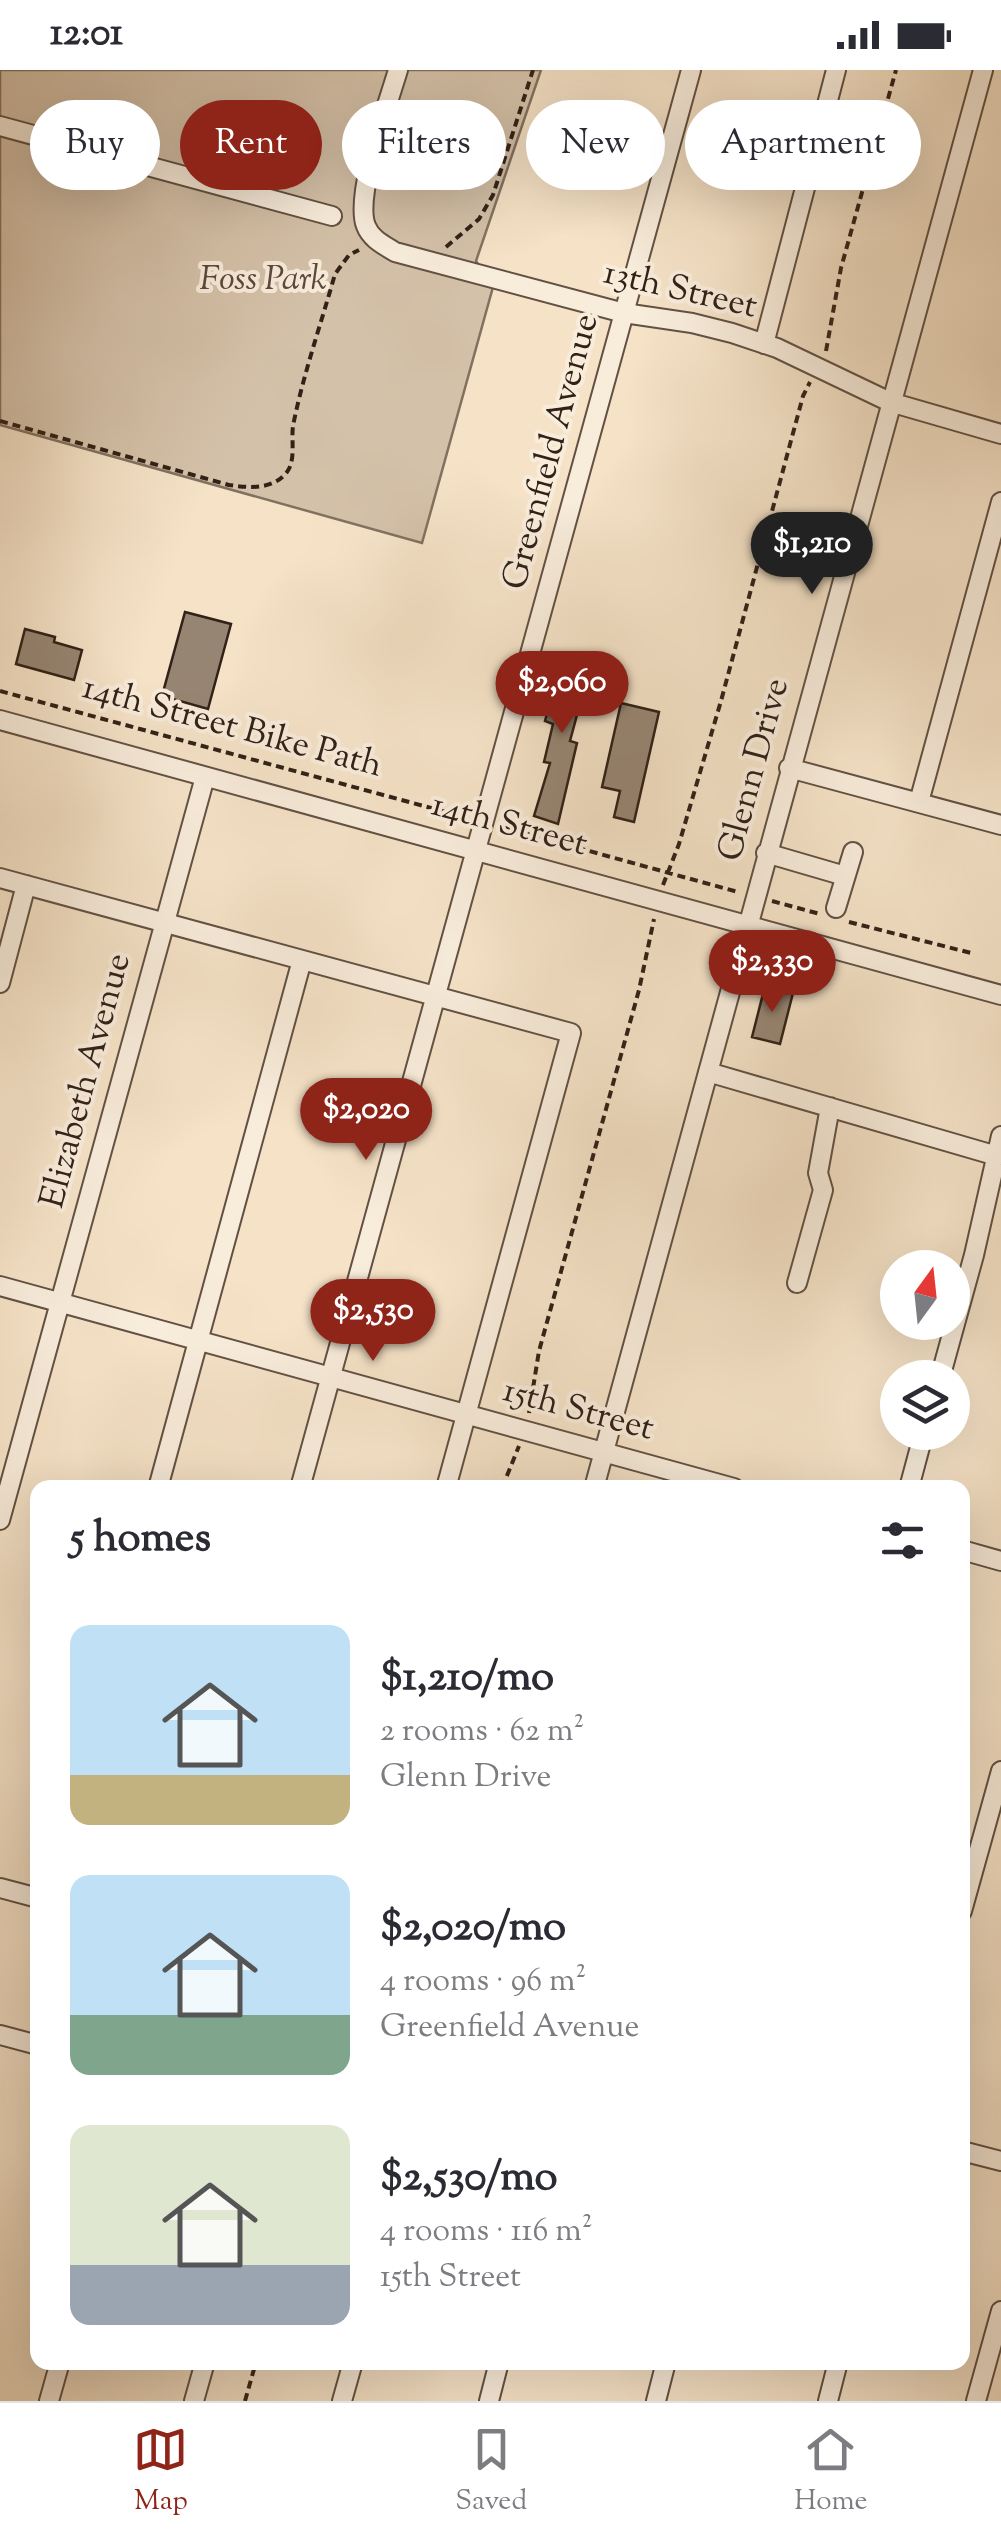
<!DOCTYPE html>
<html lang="en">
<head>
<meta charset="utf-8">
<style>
	:root { --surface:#fff; --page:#f2f2f3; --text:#2b2b33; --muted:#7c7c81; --line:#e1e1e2; --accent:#8f2418 }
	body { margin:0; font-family:"Sorts Mill Goudy",serif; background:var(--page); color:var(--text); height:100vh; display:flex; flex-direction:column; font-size:38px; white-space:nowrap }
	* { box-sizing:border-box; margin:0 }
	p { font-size:32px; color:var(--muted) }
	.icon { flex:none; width:55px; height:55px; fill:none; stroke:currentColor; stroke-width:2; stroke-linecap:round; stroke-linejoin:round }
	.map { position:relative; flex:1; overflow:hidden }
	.drawer { position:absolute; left:30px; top:1410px; width:940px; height:890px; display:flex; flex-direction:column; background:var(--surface); border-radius:20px; box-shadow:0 10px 40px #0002 }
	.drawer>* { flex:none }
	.top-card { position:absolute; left:30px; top:30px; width:942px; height:90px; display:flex; gap:20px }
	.needle { width:65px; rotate:15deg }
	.buttons { position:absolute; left:880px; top:1180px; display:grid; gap:20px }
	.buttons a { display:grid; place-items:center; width:90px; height:90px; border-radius:50%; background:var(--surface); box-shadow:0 10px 40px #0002; font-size:50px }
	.price { position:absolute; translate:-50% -85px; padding:0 22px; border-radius:35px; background:var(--accent); color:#fff; font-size:32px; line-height:65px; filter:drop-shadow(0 2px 5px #0008) }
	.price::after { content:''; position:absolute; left:50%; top:60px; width:30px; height:22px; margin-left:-15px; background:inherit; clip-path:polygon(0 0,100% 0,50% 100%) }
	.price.active { background:#222; color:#fff }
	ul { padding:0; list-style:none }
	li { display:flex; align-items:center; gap:30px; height:250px; padding:0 40px }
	li span { display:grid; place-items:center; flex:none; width:280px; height:200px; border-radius:20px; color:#555 }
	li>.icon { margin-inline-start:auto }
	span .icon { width:120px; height:120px; fill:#fffc; stroke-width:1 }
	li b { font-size:42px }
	h2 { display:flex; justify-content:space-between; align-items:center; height:120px; padding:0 40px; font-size:42px }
	.tag { padding:0 35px; border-radius:45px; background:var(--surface); box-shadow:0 10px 40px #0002; font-size:35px; line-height:90px }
	.tag.active { background:var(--accent); color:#fff }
	.status { display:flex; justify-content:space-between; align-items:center; height:70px; padding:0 50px; background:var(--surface); direction:ltr }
	.status svg { height:28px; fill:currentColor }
	.tabs { display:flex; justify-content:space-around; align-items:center; height:140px; border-top:2px solid var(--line); background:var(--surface); font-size:28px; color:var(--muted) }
	.tabs a { display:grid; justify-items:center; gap:5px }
	.tabs .active { color:var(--accent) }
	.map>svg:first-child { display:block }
	.green { fill:#d4c1a9; stroke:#827160; stroke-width:2.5 }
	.building { fill:#978573; stroke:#312117; stroke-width:2.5 }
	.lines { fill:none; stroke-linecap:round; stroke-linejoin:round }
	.minor-casing { stroke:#625143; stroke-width:22 }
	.path { stroke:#312117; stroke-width:4; stroke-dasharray:8 5; stroke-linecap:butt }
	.minor { stroke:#f8ecdb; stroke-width:18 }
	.labels { text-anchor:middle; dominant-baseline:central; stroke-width:8; stroke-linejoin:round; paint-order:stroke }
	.park-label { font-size:35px; font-style:italic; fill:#5a493c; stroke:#f8ecdb }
	.street-label { font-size:35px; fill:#312117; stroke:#f8ecdb }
</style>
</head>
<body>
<div class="status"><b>12:01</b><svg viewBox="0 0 49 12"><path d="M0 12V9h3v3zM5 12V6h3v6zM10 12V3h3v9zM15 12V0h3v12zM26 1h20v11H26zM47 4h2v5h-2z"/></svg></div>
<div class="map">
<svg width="1001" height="2331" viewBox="0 0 1001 2331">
	<rect width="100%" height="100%" fill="#f5e2c7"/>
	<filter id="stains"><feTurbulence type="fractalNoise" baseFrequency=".002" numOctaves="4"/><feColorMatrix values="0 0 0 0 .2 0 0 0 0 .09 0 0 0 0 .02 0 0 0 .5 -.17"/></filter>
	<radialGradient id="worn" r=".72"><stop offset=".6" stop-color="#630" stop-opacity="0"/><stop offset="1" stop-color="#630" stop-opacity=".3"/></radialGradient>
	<path class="green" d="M0,0h541l-65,191 17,26 -71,256 -422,-118z"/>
	<path class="building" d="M185,542l46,12 -23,85 -46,-13z
		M25,559l30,8 -1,5 28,8 -8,30 -58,-16z
		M563,585l28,8 -21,78 7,2 -19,81 -24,-8 16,-53 -6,-1 9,-38 -8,-3z
		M621,633l38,9 -25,110 -20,-5 6,-26 -18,-4z
		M765,916l28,7 -13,51 -28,-7z"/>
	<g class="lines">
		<defs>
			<path id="minor" d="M398,0c-10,34 -44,126 -32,156 5,13 18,19 29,26l229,61 68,10 40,10 45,15 113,54 111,32
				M0,56l332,90
				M764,274l72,-274
				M0,650l1001,275
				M789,698l212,57
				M919,732l82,-300
				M766,783l79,23
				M0,808l571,155 -125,455
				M836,838l17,-56
				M0,913l26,-98
				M708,1002l289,84
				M797,1213l26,-93 -5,-17 12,-66
				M0,1216l734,202
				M940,1308l34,-123 27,-119
				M158,1418l144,-528
				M300,1418l391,-1418
				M594,1418l389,-1418
				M909,1418l15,-56
				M0,1450l205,-743
				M962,1480l39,11
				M0,1818l38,10
				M962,1841l39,-140
				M0,1965l38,10
				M962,2081l39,10
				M49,2331l11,-39
				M194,2331l11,-39
				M342,2331l11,-39
				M489,2331l10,-39
				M656,2331l10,-39
				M828,2331l10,-39
				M976,2331l25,-90"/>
		</defs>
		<use href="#minor" class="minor-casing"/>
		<path class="path" d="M446,177l33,-28 14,-24 40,-125
			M826,281l15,-83 55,-198
			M0,351l229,64c20,3 44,5 58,-13 9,-12 4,-32 6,-46 10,-51 28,-102 42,-152l14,-19 10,-5
			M0,621l468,127
			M502,757l236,65
			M663,815l16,-41 42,-143 82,-305 7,-14
			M772,831l48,13
			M849,852l126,32
			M529,1343l10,-62 100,-361 15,-71
			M502,1418l17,-42
			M245,2331l11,-39"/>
		<use href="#minor" class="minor"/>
	</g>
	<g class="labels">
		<g class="park-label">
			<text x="263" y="210">Foss Park</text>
		</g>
		<g class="street-label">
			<text transform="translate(680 221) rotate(13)">13th Street</text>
			<text transform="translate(552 382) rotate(-75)">Greenfield Avenue</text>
			<text transform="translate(232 658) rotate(15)">14th Street Bike Path</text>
			<text transform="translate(755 700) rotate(-75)">Glenn Drive</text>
			<text transform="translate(509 756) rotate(15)">14th Street</text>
			<text transform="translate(87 1011) rotate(-75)">Elizabeth Avenue</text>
			<text transform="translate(578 1341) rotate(15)">15th Street</text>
		</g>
	</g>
	<rect width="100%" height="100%" filter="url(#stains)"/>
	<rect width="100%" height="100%" fill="url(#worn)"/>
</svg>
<div class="buttons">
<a><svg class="needle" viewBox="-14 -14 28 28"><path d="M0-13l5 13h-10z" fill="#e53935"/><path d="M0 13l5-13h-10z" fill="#7c7c81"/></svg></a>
<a><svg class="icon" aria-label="layers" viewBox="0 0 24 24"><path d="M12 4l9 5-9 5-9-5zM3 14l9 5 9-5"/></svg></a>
</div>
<b class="price active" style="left:812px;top:527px">$1,210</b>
<b class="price" style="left:562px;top:666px">$2,060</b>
<b class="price" style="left:772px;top:945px">$2,330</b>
<b class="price" style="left:366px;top:1093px">$2,020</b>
<b class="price" style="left:373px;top:1294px">$2,530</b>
<div class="top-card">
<a class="tag">Buy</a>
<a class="tag active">Rent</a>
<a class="tag">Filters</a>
<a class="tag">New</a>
<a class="tag">Apartment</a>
</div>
<section class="drawer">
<h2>5 homes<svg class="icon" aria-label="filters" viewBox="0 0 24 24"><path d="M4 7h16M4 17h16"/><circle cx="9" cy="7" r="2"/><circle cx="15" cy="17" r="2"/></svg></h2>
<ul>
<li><span style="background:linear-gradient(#bfe0f5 75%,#c2b280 0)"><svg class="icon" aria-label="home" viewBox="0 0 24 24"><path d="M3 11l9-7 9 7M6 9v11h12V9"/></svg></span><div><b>$1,210/mo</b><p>2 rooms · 62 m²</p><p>Glenn Drive</p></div></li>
<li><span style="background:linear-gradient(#bfe0f5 70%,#7fa58c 0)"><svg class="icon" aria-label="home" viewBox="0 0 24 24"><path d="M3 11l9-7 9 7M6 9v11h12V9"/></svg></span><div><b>$2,020/mo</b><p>4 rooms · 96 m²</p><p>Greenfield Avenue</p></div></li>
<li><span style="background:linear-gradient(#dfe7d0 70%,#9aa5b1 0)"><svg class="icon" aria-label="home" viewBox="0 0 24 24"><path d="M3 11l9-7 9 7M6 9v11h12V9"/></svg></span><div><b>$2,530/mo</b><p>4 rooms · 116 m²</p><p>15th Street</p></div></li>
</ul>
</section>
</div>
<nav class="tabs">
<a class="active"><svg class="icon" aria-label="map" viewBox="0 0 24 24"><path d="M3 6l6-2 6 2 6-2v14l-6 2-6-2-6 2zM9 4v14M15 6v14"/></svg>Map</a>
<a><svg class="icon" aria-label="saved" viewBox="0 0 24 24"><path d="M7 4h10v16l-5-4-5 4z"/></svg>Saved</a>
<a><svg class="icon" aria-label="home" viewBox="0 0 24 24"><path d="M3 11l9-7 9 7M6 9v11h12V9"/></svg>Home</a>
</nav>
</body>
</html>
